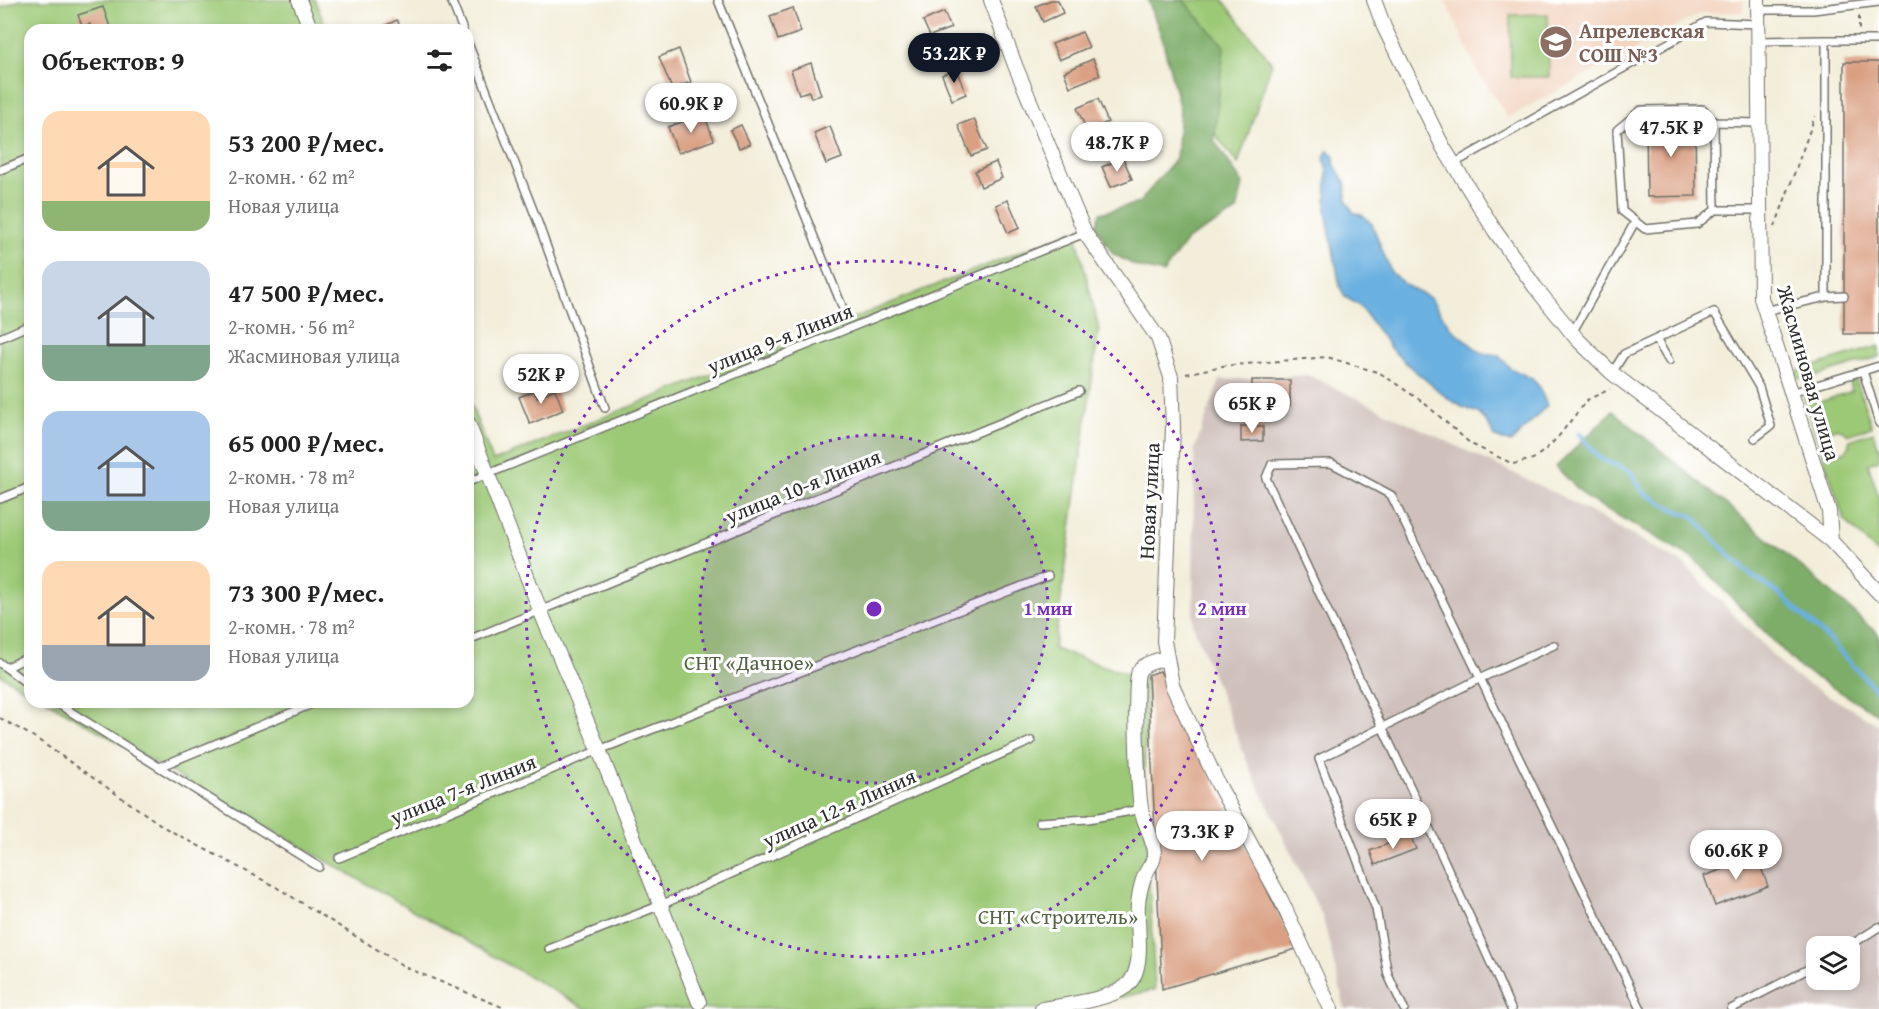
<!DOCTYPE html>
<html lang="ru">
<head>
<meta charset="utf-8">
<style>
	:root { --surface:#fff; --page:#f6f6f6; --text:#222; --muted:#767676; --accent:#111827 }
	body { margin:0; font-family:"Gentium Book Plus",serif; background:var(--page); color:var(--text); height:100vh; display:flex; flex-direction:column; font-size:22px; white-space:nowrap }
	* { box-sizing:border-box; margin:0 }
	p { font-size:20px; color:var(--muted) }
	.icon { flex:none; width:33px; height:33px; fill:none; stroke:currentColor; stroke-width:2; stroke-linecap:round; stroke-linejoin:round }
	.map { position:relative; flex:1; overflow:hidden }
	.drawer { position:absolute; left:24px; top:24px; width:450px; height:684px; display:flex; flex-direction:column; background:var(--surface); border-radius:18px; box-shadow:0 3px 9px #0003 }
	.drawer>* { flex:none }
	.tools { position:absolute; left:1806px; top:936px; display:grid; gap:12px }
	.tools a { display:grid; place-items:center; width:54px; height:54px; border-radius:12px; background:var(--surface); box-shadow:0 3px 9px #0003; font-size:30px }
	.price { position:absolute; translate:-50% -51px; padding:0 14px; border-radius:21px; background:#fff; color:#222; font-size:20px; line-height:39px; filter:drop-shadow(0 2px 3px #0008) }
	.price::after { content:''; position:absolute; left:50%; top:36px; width:18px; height:14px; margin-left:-9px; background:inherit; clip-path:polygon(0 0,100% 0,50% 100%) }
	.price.active { background:var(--accent); color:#fff }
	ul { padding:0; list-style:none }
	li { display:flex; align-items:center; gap:18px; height:150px; padding:0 18px }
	li span { display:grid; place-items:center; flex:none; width:168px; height:120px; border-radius:18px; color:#555 }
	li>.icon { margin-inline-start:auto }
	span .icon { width:72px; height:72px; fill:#fffc; stroke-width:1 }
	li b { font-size:26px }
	h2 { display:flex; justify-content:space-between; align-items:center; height:72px; padding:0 18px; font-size:26px }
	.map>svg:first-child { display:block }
	.built { fill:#f3d4bf }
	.industrial { fill:#cfc0bb; fill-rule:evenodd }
	.green { fill:#9cc976; stroke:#647a50; stroke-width:1.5 }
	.forest { fill:#7dad67; stroke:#546c49; stroke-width:1.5 }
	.water { fill:#6ab0e0; stroke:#4a6e86; stroke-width:1.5 }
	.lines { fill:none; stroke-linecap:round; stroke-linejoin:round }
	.stream { stroke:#6ab0e0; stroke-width:4.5 }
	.building { fill:#daa083 }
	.lane-casing { stroke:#716f68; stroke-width:10 }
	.street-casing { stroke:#716f68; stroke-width:16 }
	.path { stroke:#716f68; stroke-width:2; stroke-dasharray:4.5 4.5; stroke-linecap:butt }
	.lane { stroke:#fff; stroke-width:7 }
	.street { stroke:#fff; stroke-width:14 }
	.ring { fill:none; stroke:#7b2cbf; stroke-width:3; stroke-dasharray:3 6 }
	.labels { text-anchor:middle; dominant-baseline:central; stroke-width:6; stroke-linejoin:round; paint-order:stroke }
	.education-label { font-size:21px; font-weight:bold; fill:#785e54; stroke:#fff; text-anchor:start }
	.street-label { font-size:21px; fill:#2b2b2b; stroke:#fff }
	.park-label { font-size:21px; fill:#536245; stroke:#fff }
	.centre { fill:#7b2cbf; stroke:#fff; stroke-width:3 }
	.ring-label { font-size:18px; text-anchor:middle; font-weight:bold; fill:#7b2cbf; stroke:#fff; stroke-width:6; stroke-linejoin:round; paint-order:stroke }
</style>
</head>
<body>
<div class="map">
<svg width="1879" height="1009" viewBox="0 0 1879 1009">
	<rect width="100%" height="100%" fill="#fff"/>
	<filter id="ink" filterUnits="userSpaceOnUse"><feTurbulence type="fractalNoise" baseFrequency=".0167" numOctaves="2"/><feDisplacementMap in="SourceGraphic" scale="12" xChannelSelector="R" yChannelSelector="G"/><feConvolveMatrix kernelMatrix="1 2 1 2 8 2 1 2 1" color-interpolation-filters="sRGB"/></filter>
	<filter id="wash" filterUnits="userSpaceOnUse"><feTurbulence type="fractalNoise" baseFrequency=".008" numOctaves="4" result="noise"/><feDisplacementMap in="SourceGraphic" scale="24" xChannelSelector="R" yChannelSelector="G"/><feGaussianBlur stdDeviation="1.35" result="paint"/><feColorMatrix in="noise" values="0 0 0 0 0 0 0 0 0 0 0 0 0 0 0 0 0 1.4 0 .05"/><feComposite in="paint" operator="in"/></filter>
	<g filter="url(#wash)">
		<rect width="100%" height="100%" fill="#f3eeda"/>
		<path class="built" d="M1445,0h298l1,12 -43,1 -193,105 -30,-46z"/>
		<path class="industrial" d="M1308,375l249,119 127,70 107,110 88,51v284h-534l-22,-91 -74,-151 -56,-142 1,-175 26,-70zM1816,946h34v34h-34z"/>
		<path class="green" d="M20,0h295l12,30h-297v662l-30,-17v-667z
			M1174,0h49l49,63 -34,101 -23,-30 -31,-105z
			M1548,14l1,63h-38l-1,-62z
			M1075,230l24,99 -45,320 92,31 -2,103 11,207 -89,19h-480l-538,-307h420v-305l25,64z
			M1879,346v11l-72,22 -9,-1 -4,-6z
			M1856,380l16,47 -24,8 -8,-6c-10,-1 -16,4 -17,14l5,9 10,3 9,-5 3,-10 23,-8 6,17v11l-11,4 11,33v58l-35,-36 -40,-122 9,-3 4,9 35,-12 -2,-9z"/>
		<path class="forest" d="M1148,0h35l41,46 -10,94 29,44 -6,27 -49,28 -25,34 -25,-6 -25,-13 -17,-27 4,-14 39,-10 37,-45 4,-48 -18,-72z
			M1613,411l201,166 65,58v80l-78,-46 -108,-111 -105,-59 -32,-32z"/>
		<path class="water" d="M1328,150l6,7v7l12,20v15l7,13 10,4 9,8 19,48 16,14 23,12 22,31 29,24 17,2 12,13 21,10 7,7 9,20 -36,38 -16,-6 -8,-15 -9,-9 -16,-6 -16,-10 -38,-32 -17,-16 -31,-43 -15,-9 -5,-10 -14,-75 1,-40 -3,-15z"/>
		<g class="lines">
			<path class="stream" d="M1579,433l20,25 32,14 13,21 27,15 23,9 37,40 21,19 29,19 47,44 51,54"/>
		</g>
		<g id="blocks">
			<path class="building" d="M1051,0h7l5,13 -20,9 -7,-16z
				M103,7l7,20 -18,3 -2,-6 -8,2 -4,-11z
				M793,8l8,24 -23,8 -8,-24z
				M944,12l7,16 -21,8 -7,-15z
				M397,20l5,10h-16l-2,-4z
				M1082,32l7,15 -30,13 -7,-16z
				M679,49l12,33 -19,7 -13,-32z
				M1093,59l7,16 -30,12 -6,-15z
				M1844,62h35v272h-35z
				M811,63l10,32 -10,3 -2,-7 -10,3 -8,-24z
				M956,69l10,25 -14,6 -10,-25z
				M1098,99l10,23 -21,9 -10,-23z
				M704,114l10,26 -36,13 -10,-26z
				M974,119l13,31 -16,6 -13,-31z
				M1695,119l1,77 -49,1 -1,-77z
				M741,125l9,19 -11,4 -9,-18z
				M830,126l12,32 -16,6 -12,-31z
				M1123,158l9,21 -21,8 -9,-20z
				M996,162l6,16 -21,9 -6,-16z
				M1008,200l12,28 -12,5 -12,-28z
				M1252,380h38v26h-38z
				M555,389l8,21 -33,14 -11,-27 15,-6 3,6z
				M1241,426h22v15l-22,1z
				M1160,671l136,278 -134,40 -14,-314z
				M1410,835l6,14 -41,16 -5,-14z
				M1757,857l11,29 -53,20 -11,-30z"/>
		</g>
	</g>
	<g filter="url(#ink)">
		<use href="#blocks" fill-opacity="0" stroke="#716f68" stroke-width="1.5"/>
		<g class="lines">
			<defs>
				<path id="lane" d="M451,0l12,30
					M718,0l126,311
					M1758,10h55l66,-8
					M1826,40h53
					M1758,41l68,-1v257l-62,14
					M468,43l69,177 68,188
					M1703,109l11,13 1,88 -18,14 -52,5 -23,-18 -5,-81 24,-20z
					M1714,122l44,1
					M1453,164l253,-142 52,2
					M0,170l30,-12
					M1715,210h45
					M1826,297l18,-1
					M1572,333l63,-111
					M0,338l30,-13
					M1656,339l13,22
					M1863,371l16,52
					M1612,373l12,-19 90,-42 45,75 12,39 -16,12
					M1791,393l88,-27
					M468,482l617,-249
					M0,499l30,-12
					M468,640l611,-249
					M0,663l30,23
					M6,668l24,-12
					M55,702l264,165
					M159,767l158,-65
					M1040,822l48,-3 54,-10
					M339,858l260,-108 449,-174
					M1849,946l30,-19
					M549,949l112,-44 370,-164
					M1404,1009l-16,-34 -12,-66 -57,-150 162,-81 73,-33
					M1511,1009c-78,-179 -164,-354 -245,-531l6,-14 59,-1 60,32 250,514
					M1731,1009l85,-44"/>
				<path id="street" d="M299,0l12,30
					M991,0l24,65 70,168 73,105 13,39 2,50 -9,214 8,44 46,99 63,116 50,109
					M1374,0l10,27 59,120 52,84 40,56 42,52 35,34 219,168
					M1758,0l3,298 68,213 2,30 48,52
					M468,423l72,187 59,140 100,252
					M1042,1009c22,-4 66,-9 83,-22 22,-16 11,-60 13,-83 1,-9 3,-19 6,-27 3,-9 11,-14 10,-25 -1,-14 -8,-25 -12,-39 -4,-15 -9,-132 -3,-142 5,-8 19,-11 28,-13"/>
			</defs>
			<use href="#lane" class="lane-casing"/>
			<use href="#street" class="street-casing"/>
			<path class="path" d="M1859,16v15
				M1775,227l40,-111
				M1186,374l36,-8 105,-9 53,16 43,29 48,42 42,20 20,-5 12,-9 13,-13 29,-37 23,-11
				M0,718l34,19 133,92 109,58 131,81 100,41"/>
			<use href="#lane" class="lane"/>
			<use href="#street" class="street"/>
		</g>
	</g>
	<circle cx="874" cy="609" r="174" fill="#7b2cbf" fill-opacity=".12"/>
	<g class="ring">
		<circle cx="874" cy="609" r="174"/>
		<circle cx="874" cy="609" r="348"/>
	</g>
	<defs>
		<symbol id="school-disc" viewBox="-11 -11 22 22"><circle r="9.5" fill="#8d6e63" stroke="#fff"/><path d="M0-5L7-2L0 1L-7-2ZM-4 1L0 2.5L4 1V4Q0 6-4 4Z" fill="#fff"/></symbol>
	</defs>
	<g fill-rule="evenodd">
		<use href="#school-disc" x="1537" y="23" width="38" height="38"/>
	</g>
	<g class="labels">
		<g class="education-label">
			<text x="1579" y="30">Апрелевская<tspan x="1579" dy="24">СОШ №3</tspan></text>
		</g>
		<g class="street-label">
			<text transform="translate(780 338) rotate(-22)">улица 9-я Линия</text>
			<text transform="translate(1809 373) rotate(74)">Жасминовая улица</text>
			<text transform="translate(803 486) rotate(-22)">улица 10-я Линия</text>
			<text transform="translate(1149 501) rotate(-87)">Новая улица</text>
			<text transform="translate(463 789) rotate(-22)">улица 7-я Линия</text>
			<text transform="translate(839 808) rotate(-24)">улица 12-я Линия</text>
		</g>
		<g class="park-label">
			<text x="749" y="662">СНТ «Дачное»</text>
			<text x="1058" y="916">СНТ «Строитель»</text>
		</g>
	</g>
	<circle cx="874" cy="609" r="9" class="centre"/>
	<g class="ring-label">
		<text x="1048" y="615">1 мин</text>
		<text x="1222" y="615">2 мин</text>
	</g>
</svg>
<div class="tools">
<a><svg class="icon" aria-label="layers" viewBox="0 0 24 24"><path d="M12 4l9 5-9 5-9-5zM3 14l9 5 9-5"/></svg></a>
</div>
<b class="price active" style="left:954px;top:84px">53.2K ₽</b>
<b class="price" style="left:691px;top:134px">60.9K ₽</b>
<b class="price" style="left:1671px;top:158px">47.5K ₽</b>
<b class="price" style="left:1117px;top:173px">48.7K ₽</b>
<b class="price" style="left:541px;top:405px">52K ₽</b>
<b class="price" style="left:1252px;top:434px">65K ₽</b>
<b class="price" style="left:1393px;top:850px">65K ₽</b>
<b class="price" style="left:1202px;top:862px">73.3K ₽</b>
<b class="price" style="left:1736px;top:881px">60.6K ₽</b>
<section class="drawer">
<h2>Объектов: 9<svg class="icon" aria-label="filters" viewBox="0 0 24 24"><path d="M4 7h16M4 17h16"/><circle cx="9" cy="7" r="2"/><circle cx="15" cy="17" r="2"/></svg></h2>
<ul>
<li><span style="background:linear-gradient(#ffd9b3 75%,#8fb573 0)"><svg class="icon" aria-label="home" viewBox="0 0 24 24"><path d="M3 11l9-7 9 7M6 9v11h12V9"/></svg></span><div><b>53 200 ₽/мес.</b><p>2-комн. · 62 m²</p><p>Новая улица</p></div></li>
<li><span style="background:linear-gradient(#c9d6e8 70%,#7fa58c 0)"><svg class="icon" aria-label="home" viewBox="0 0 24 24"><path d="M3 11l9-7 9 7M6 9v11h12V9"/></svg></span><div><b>47 500 ₽/мес.</b><p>2-комн. · 56 m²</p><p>Жасминовая улица</p></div></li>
<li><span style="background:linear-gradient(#a9c7e8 75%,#7fa58c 0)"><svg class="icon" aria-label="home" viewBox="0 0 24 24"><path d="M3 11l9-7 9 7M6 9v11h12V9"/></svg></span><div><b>65 000 ₽/мес.</b><p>2-комн. · 78 m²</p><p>Новая улица</p></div></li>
<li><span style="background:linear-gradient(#ffd9b3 70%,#9aa5b1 0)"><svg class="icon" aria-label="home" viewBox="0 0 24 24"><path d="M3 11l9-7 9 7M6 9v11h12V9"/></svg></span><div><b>73 300 ₽/мес.</b><p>2-комн. · 78 m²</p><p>Новая улица</p></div></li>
</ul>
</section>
</div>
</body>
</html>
